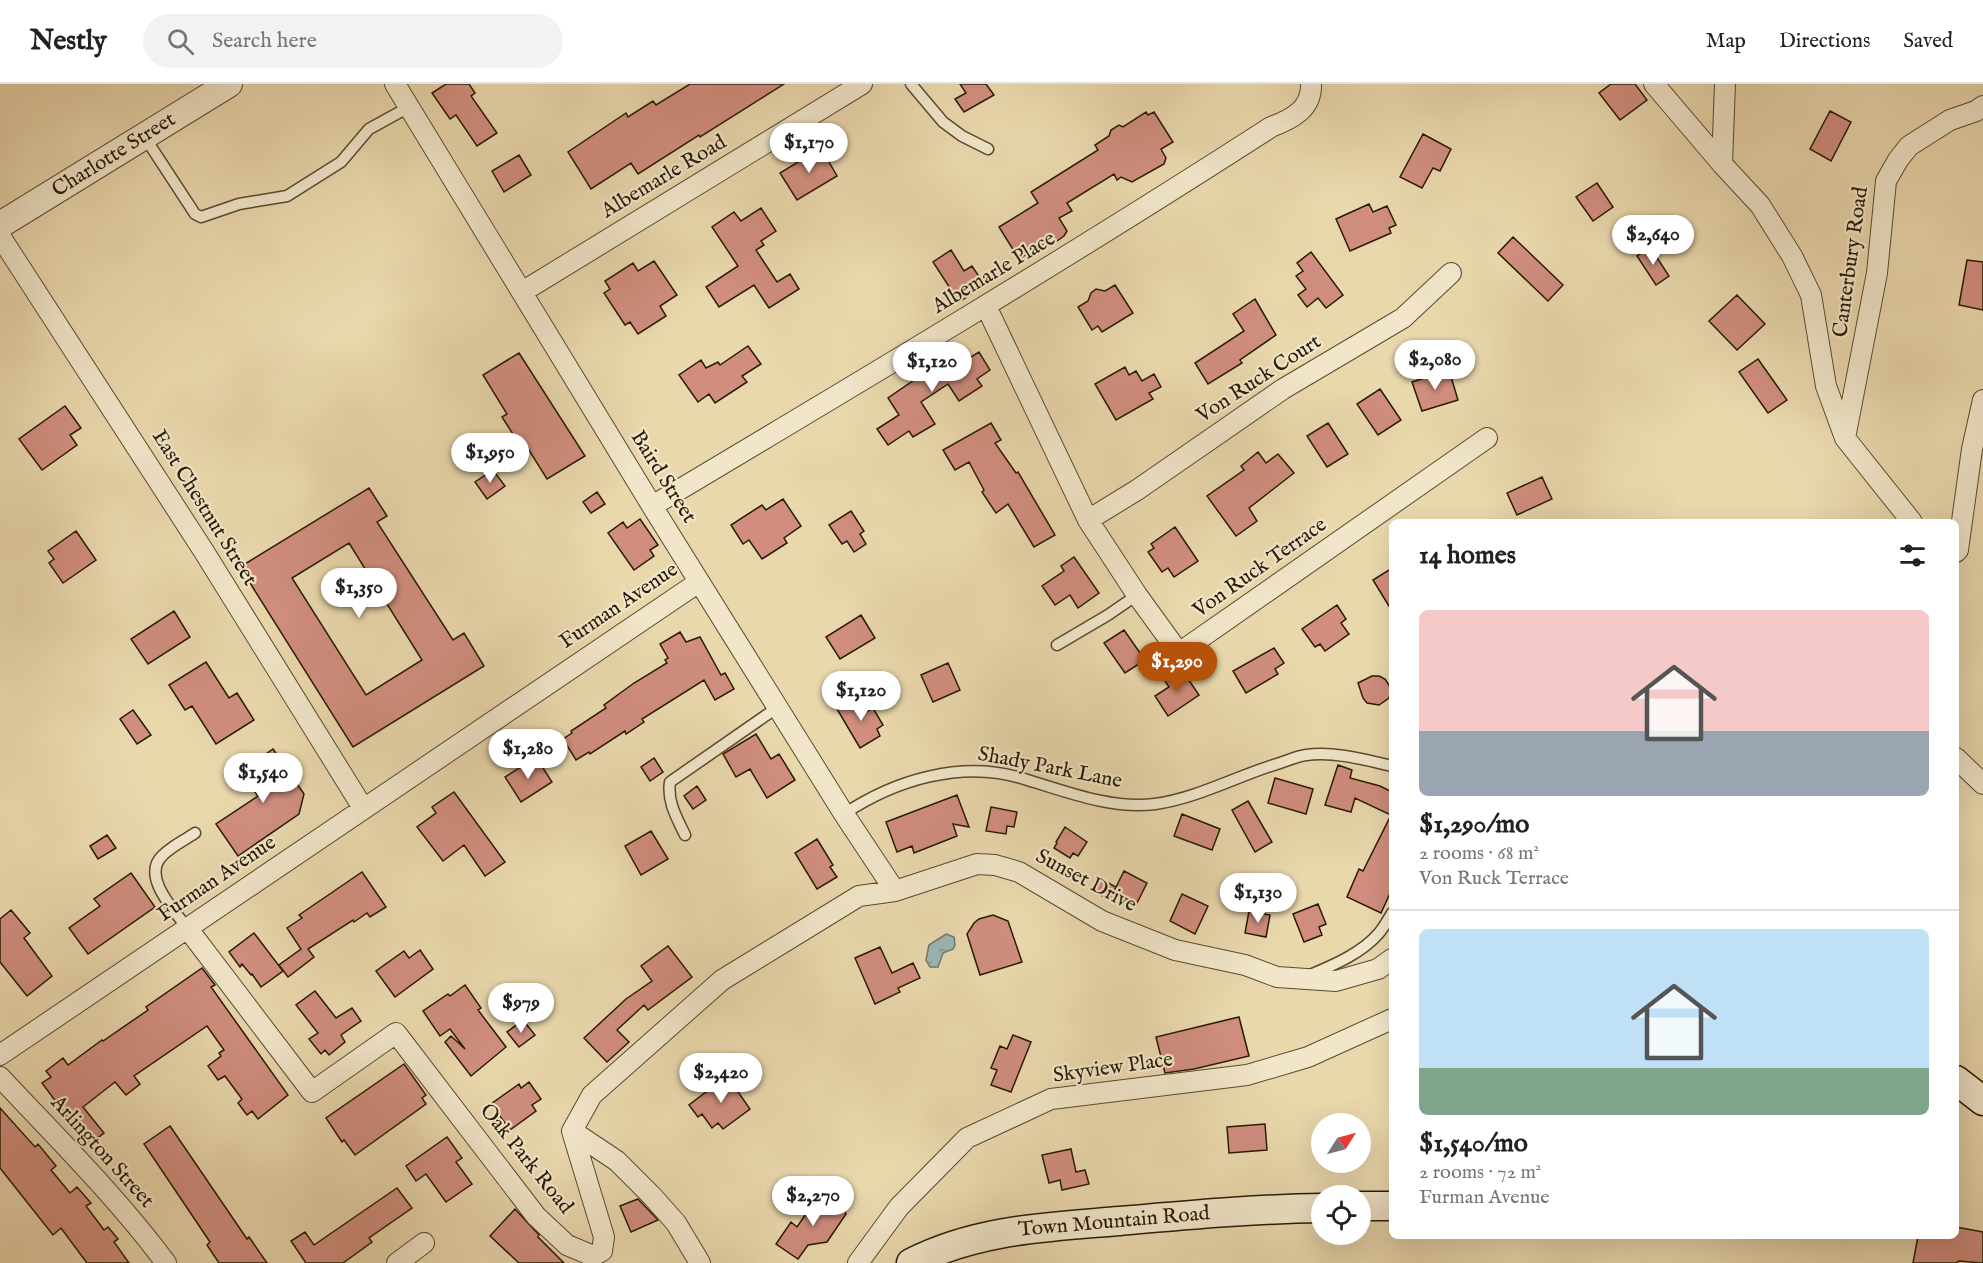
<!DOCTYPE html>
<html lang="en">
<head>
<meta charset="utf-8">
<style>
	:root { --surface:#fff; --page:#f2f2f2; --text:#222; --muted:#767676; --line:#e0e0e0; --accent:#b45309 }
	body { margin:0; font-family:"IM FELL English",serif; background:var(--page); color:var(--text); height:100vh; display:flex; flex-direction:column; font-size:22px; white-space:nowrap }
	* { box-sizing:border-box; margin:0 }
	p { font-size:20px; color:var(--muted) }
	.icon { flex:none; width:33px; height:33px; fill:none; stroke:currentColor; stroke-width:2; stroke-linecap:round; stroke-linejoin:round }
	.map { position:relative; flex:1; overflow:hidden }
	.drawer { position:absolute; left:1389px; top:435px; width:570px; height:720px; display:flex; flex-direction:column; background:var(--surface); border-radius:9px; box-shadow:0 6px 24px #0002 }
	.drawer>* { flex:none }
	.needle { width:39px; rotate:54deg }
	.buttons { position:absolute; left:1311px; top:1029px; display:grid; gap:12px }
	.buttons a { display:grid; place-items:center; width:60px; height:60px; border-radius:50%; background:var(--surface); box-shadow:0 6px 24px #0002; font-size:30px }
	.price { position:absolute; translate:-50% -51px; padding:0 14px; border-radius:21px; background:#fff; color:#222; font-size:20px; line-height:39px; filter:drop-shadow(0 2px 3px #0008) }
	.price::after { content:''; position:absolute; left:50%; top:36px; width:18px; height:14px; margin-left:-9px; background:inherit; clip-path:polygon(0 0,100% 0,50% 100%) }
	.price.selected { background:var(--accent); color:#fff }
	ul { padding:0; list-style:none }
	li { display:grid; align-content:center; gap:12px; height:318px; padding:0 30px }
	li+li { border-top:2px solid var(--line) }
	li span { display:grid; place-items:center; height:186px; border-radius:9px; color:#555 }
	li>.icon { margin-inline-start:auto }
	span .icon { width:108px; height:108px; fill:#fffc; stroke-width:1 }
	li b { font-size:26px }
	h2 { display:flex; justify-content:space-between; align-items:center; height:72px; padding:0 30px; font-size:26px }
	header { display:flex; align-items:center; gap:36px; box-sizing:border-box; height:84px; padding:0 30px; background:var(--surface); border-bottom:2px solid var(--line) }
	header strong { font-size:28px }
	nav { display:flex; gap:33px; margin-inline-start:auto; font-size:21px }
	.search { width:420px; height:54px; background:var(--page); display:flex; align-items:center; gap:15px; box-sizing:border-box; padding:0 21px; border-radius:33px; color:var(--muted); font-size:22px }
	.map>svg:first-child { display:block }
	.water { fill:url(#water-ripples); stroke:#6e786f; stroke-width:1.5 }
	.building { fill:#d18e7f; stroke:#281a06; stroke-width:1.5; fill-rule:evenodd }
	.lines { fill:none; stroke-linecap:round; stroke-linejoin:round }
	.service-casing { stroke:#584a30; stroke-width:13 }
	.minor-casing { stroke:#584a30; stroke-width:22 }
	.tertiary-casing { stroke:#584a30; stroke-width:28 }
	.secondary-casing { stroke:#281a06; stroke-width:31 }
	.service { stroke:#f1e6ca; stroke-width:10 }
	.minor { stroke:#f1e6ca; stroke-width:20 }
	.tertiary { stroke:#f1e6ca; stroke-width:26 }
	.secondary { stroke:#f1e6ca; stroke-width:28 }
	.labels { text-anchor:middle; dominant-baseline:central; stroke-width:4.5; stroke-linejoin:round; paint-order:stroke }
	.street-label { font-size:21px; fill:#281a06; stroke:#f1e6ca }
</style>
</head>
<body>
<header>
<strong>Nestly</strong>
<div class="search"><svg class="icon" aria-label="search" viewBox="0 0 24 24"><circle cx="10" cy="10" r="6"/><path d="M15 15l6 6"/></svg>Search here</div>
<nav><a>Map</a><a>Directions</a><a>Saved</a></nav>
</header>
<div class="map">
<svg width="1983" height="1179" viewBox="0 0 1983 1179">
	<defs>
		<pattern id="water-ripples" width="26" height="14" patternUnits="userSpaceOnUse" patternTransform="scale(1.5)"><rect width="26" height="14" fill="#9db7b5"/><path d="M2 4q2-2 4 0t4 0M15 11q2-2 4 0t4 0" fill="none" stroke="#809491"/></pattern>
	</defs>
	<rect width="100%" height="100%" fill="#ead8ad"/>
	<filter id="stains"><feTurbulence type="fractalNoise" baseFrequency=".00333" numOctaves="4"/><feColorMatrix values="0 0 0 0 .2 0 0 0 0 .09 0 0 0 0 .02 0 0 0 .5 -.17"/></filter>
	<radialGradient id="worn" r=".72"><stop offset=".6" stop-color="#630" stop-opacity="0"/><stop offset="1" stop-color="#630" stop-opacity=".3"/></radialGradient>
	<path class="water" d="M946,850l8,3 1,8 -2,4 -10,4 -5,14h-8l-4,-7 3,-15z"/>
	<path class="building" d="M446,0h23l6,9 -4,3 26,37 -20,13 -21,-31 -6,4 -18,-26z
		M690,0h94l-84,53 -1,-2 -61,39 -7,-11 -40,26 -23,-37 58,-39 2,4 25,-16 3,4z
		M960,0h26l8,11 -30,17 -9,-13 11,-6z
		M1611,0h24l12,16 -27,20 -21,-27z
		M1830,27l21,11 -20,39 -21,-12z
		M1146,28l2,3 6,-3 19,30 -12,7 5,9 -2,6 -32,18 -11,-5 -4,3 -3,-6 -47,29 5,8 -13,7 8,13 -3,5 -7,5 -6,-2 -32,20 -20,-32 39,-24 -7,-11 67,-42 -3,-5 14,-9 2,-6 8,-5 4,2z
		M1423,50l28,15 -11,22 -7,-3 -11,20 -22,-11z
		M821,64l16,28 -40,24 -17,-27z
		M519,71l12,20 -27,17 -12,-21z
		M1597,99l16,24 -20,14 -17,-24z
		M1369,120l4,8 14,-6 9,19 -7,3 2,5 -41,18 -14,-32z
		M761,124l15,23 -15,10 3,4 -8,5 21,32 13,-8 9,15 -30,19 -15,-23 -35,22 -13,-20 32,-21 -26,-39 22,-15 7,9z
		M1513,153l50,48 -15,16 -50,-48z
		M1650,163l19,29 -13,9 -19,-29z
		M951,166l13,21 8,-5 10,15 -12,7 3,5 -14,9 -26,-40z
		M1311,168l32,43 -17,13 -8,-10 -11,9 -9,-12 8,-6 -10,-13 7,-5 -6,-8z
		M1967,176l16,2v48l-24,-5z
		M654,177l23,34 -17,11 6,10 -28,18 -8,-12 -5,3 -21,-32 6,-4 -5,-8 28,-18 5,8z
		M1115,201l18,28 -31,19 -4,-6 -6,4 -14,-23 10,-6 3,-8 5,-4 9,2z
		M1737,211l28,29 -28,26 -28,-29z
		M1255,215l21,36 -36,25 2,3 -34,21 -13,-21 49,-32 -11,-17z
		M748,262l13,18 -19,12 5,6 -32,21 -6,-9 -11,8 -19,-27 22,-15 5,8 12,-6 2,3z
		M959,265l7,11 13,-8 11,18 -13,9 5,7 -23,15 -11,-17 -27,18 14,22 -22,13 -4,-6 -21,14 -11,-16 22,-14 -11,-17z
		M519,269l66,103 -38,23 -25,-40 -4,3 -16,-25 5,-3 -24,-39z
		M1758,275l29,41 -19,13 -29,-41z
		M1125,283l4,8 7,-4 6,10 12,-7 7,13 -12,6 4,6 -37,21 -21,-36z
		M1449,286l9,30 -36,11 -10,-29z
		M1380,305l21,31 -23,15 -21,-31z
		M65,322l16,22 -11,7 7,10 -35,25 -23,-31z
		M991,339l10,17 -6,3 21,30 2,-1 37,63 -21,12 -26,-43 -12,9 -14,-21 2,-2 -15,-28 -14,8 -12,-20z
		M1328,339l20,31 -21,13 -20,-31z
		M1258,368l8,11 12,-9 16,19 -45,35 8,13 -21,15 -29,-40 37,-26 -3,-4z
		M493,386l12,16 -18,13 -12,-17z
		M1542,393l10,22 -35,16 -10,-22z
		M369,404l18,28 -10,6 76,118 11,-7 20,33 -131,81 -113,-180zM349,459l73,117 -56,35 -74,-117z
		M597,408l8,12 -14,9 -8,-11z
		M783,415l18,27 -17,12 3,5 -25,16 -13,-19 -6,4 -12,-19 31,-20 4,5z
		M851,427l13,20 -4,3 6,10 -12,8 -7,-11 -5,3 -13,-19z
		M640,435l18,26 -8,5 4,6 -20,14 -26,-37 15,-11 4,6z
		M1175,443l23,34 -24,16 -6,-9 -6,4 -14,-20 6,-4 -3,-4z
		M76,447l20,29 -33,23 -14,-20 5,-4 -6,-8z
		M1074,473l25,36 -21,15 -8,-13 -15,10 -13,-19 22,-15 -3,-5z
		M1392,484v43l-19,-31z
		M1337,521l9,14 -5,4 8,11 -24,17 -5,-7 -5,3 -13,-18z
		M174,527l16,26 -42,27 -17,-25z
		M861,531l14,23 -35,21 -14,-22z
		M1124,546l21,30 -20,13 -21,-30z
		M680,548l6,10 14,-5 21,38 4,-2 9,16 -19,11 -11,-20 -62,39 2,3 -18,12 -1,-3 -35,23 -1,-2 -13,8 -13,-21 9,-6 -1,-2 35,-23 -2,-3 30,-22 33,-20 -2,-3 3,-2 -8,-14z
		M1274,564l10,15 -9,6 3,5 -32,19 -13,-22z
		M206,578l23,36 8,-5 17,27 -38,24 -24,-38 -7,4 -16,-25z
		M948,579l12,27 -27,12 -12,-27z
		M1182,586l17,25 -31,21 -13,-20 14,-9 -4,-6z
		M1372,592h7l6,3 4,6 2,6 -2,7 -10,7 -12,-2 -4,-5 -5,-15z
		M857,613l9,15 7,-4 10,17 -6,4 3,7 -20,12 -23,-39z
		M133,626l18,25 -14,9 -17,-25z
		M756,650l15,25 8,-5 16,26 -28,18 -17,-29 -14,8 -13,-23z
		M273,665l31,45 -5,20 -61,42 -22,-32 42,-28 -17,-25z
		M536,673l16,25 -31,20 -16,-25z
		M654,674l9,14 -13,9 -9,-14z
		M1338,681l14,5 -2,8 30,8 12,6v97l-11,24 -34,-16 12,-28 4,2 28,-56 -36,-17 -4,14 -26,-7z
		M1275,694l38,11 -7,25 -38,-11z
		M697,702l9,14 -13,9 -9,-13z
		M454,708l51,70 -20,14 -21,-31 -21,16 -26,-34 19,-14 -4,-6z
		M957,711l12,32 -16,-3 4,12 -43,17 -2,-7 -15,6 -11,-30z
		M1248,717l24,41 -17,10 -23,-42z
		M991,723l26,5 -3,15 -7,-1 -1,8 -20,-3z
		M1182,730l38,15 -8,21 -38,-14z
		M1065,743l22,15 -9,14 -5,-3 -3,5 -16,-10 3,-5 -1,-1z
		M651,747l17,28 -27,16 -16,-29z
		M107,751l9,13 -18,11 -8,-13z
		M817,755l16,26 -3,2 7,10 -20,12 -22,-36z
		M1124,787l23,12 -12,24 -23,-12z
		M362,788l24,35 -16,10 -3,-4 -13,9 -1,-2 -45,29 6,8 -26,20 -9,-12 22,-16 -14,-21 15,-10 -3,-3z
		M131,789l24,34 -67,47 -19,-26 31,-22 -6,-7z
		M1099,794l17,9 -7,12 -17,-8z
		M1182,810l26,12 -13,28 -25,-13z
		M1318,820l8,20 -7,3 3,8 -18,7 -11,-28z
		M11,826l19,23 -6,5 28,38 -25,20 -27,-34v-43z
		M1249,827l21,4 -4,22 -21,-4z
		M993,831l15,6 14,41 -42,13 -13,-41 7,-11 5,-4z
		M254,849l29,38 -22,16 -9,-13 -1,1 -9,-11 -2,3 -11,-15z
		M668,862l24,31 -44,33 -4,-5 -27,25 12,12 -22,20 -23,-24 42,-39 26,-18 -11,-15z
		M880,863l12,26 21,-10 7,15 -22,10 2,4 -25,12 -20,-46z
		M420,866l13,19 -38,28 -19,-26 28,-20 5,7z
		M202,884l13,17 -4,2 77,108 -30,24 -6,-8 -5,4 -9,-12 4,-4 -17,-23 -7,4 -10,-14 13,-10 -2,-3 5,-3 -17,-24 -73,50 6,8 -14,11 -11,-13 -32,25 21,26 -16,12 -46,-62 9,-6 -5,-6 17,-13 5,7 34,-25 1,1 45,-31 -2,-3z
		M465,901l16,23 -3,2 28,37 -35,29 -26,-34 6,-6 14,13 -15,-20 -10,7 -17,-25 25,-17 2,2z
		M315,907l21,27 16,-10 9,13 -20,14 4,7 -16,13 -4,-5 -4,4 -12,-15 9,-6 -22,-28z
		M1239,933l10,39 -55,13 -29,4 -9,-36z
		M523,936l12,15 -16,12 -12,-15z
		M1013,951l18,7 -20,50 -20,-7 6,-15 -6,-2 9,-22 7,3z
		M404,980l22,31 -4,3 4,6 -71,51 -11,-15 -2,2 -16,-24z
		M727,992l23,33 -27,20 -5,-6 -6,5 -10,-14 -4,3 -9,-12z
		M529,998l12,17 -9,6 4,6 -26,19 -19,-26 28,-20 2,4z
		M0,1024l35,39 3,-3 18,22 -5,4 19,23 7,-6 14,16 -5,3 18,24 4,-3 10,12 -4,3 15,21h-42l-26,-35 -8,7 -53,-67z
		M1265,1040l2,26 -38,3 -2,-26z
		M170,1042l77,113 2,-2 18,26h-48l-12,-18 3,-3 -66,-98z
		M447,1053l15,21 -6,4 16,22 -26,18 -20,-28 -10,7 -10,-15z
		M1071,1065l5,23 9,-2 4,14 -27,6 -2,-10 -11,3 -7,-28z
		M397,1104l15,20 -43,30 3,4 -29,21h-37l-15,-22 14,-9 9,13z
		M819,1111l11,7 2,-4 8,5 6,11 -19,28 -19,3 -10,14 -22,-15 15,-22 6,5z
		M638,1115l20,21 -27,12 -11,-26z
		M515,1125l24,26 -1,2 26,26h-45l-29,-27z
		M1956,1143l27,5v31l-24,-2 -3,2h-43l5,-27h38z"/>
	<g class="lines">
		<defs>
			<path id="service" d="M911,0l32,38 19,14 26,13
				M144,52l51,78 6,3 38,-13 48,-8 54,-34 28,-33 40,-22
				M1057,561l51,-30 29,-20
				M844,730c51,-34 117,-54 177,-36 41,12 90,32 134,26 43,-6 84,-29 125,-41 9,-3 18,-7 26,-8 28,-4 60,5 86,11
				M685,751c-8,-17 -18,-33 -15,-53l108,-75
				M188,845c-13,-18 -48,-53 -25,-74 9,-9 22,-15 32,-22
				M1310,891c24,-10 52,-22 69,-42 5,-6 9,-13 13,-20"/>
			<path id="minor" d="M395,0l257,422 192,308 51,77
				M1654,0l68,80 38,41 32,51 19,39 15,91 19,52 67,84
				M1722,80l3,-80
				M0,152l203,314 160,258
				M522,208l340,-208
				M986,222l102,214 49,75 42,58 308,-215
				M1845,354l32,-165 9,-92 12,-21 11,-14 41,-26 26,-9 7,-5
				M652,422c208,-124 416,-248 619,-379 21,-8 41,-18 40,-43
				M1088,436l49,-30 146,-101 120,-71 48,-45
				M1956,468l2,-2 14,-101 11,-49
				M1956,674l27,26
				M188,845l124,163 84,-59 140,183 31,29 26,11 9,-5 2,-14 -32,-106 20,-36 130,-115 137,-84 36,-5 82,-27 18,1 24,7 83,49 73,29 70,15 32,12 59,4 42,-12 14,-10
				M0,971l699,-473
				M0,993c56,60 116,119 166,186
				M572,1047l45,30 35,35 24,27 24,40
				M397,1179l27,-20
				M858,1179l41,-56 68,-69 84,-39 196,-24 61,-18 84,-38"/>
			<path id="tertiary" d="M0,141l229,-141"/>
			<path id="secondary" d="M1956,996l27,21
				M1360,1122h32
				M911,1179c66,-34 138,-36 209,-42 68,-6 134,-12 202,-13"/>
		</defs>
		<use href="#service" class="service-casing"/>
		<use href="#minor" class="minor-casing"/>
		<use href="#tertiary" class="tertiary-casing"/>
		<use href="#secondary" class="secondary-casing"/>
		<use href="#service" class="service"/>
		<use href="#minor" class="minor"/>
		<use href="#tertiary" class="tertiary"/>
		<use href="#secondary" class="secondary"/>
	</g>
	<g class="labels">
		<g class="street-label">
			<text transform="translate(114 71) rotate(-32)">Charlotte Street</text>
			<text transform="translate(664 93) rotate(-31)">Albemarle Road</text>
			<text transform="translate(1851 178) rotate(-82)">Canterbury Road</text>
			<text transform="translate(994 189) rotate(-31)">Albemarle Place</text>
			<text transform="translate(1259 295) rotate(-33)">Von Ruck Court</text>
			<text transform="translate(663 393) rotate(58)">Baird Street</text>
			<text transform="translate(204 424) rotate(58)">East Chestnut Street</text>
			<text transform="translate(1260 484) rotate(-35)">Von Ruck Terrace</text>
			<text transform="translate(619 522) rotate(-34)">Furman Avenue</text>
			<text transform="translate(1050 684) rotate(11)">Shady Park Lane</text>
			<text transform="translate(217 795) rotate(-34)">Furman Avenue</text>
			<text transform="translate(1086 797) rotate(28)">Sunset Drive</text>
			<text transform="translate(1113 984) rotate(-8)">Skyview Place</text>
			<text transform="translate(102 1068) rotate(48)">Arlington Street</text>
			<text transform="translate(526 1075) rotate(51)">Oak Park Road</text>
			<text transform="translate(1114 1138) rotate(-5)">Town Mountain Road</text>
		</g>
	</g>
	<rect width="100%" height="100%" filter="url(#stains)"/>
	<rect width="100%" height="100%" fill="url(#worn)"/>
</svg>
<div class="buttons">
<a><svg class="needle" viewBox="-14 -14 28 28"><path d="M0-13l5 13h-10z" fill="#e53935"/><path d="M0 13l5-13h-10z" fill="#767676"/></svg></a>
<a><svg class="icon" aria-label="locate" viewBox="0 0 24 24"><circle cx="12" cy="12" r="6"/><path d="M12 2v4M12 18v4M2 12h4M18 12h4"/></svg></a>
</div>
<b class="price" style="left:809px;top:90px">$1,170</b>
<b class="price" style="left:1653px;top:182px">$2,640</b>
<b class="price" style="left:1435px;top:307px">$2,080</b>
<b class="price" style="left:932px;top:309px">$1,120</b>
<b class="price" style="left:490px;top:400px">$1,950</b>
<b class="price" style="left:359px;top:535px">$1,350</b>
<b class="price selected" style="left:1177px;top:609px">$1,290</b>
<b class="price" style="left:861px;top:638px">$1,120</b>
<b class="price" style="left:528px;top:696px">$1,280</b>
<b class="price" style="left:263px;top:720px">$1,540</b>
<b class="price" style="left:1258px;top:840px">$1,130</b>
<b class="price" style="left:521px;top:950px">$979</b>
<b class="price" style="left:721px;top:1020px">$2,420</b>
<b class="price" style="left:813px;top:1143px">$2,270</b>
<section class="drawer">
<h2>14 homes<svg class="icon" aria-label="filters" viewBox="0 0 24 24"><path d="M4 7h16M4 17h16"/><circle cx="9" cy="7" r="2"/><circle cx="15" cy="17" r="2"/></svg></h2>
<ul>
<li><span style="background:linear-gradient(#f6c9c9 65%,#9aa5b1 0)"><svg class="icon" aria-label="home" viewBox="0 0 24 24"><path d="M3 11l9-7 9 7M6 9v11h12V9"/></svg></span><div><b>$1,290/mo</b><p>2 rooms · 68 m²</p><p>Von Ruck Terrace</p></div></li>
<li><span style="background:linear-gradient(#bfe0f5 75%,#7fa58c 0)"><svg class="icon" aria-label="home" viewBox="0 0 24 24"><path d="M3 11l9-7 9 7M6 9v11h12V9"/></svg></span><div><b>$1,540/mo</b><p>2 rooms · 72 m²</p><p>Furman Avenue</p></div></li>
</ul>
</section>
</div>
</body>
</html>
